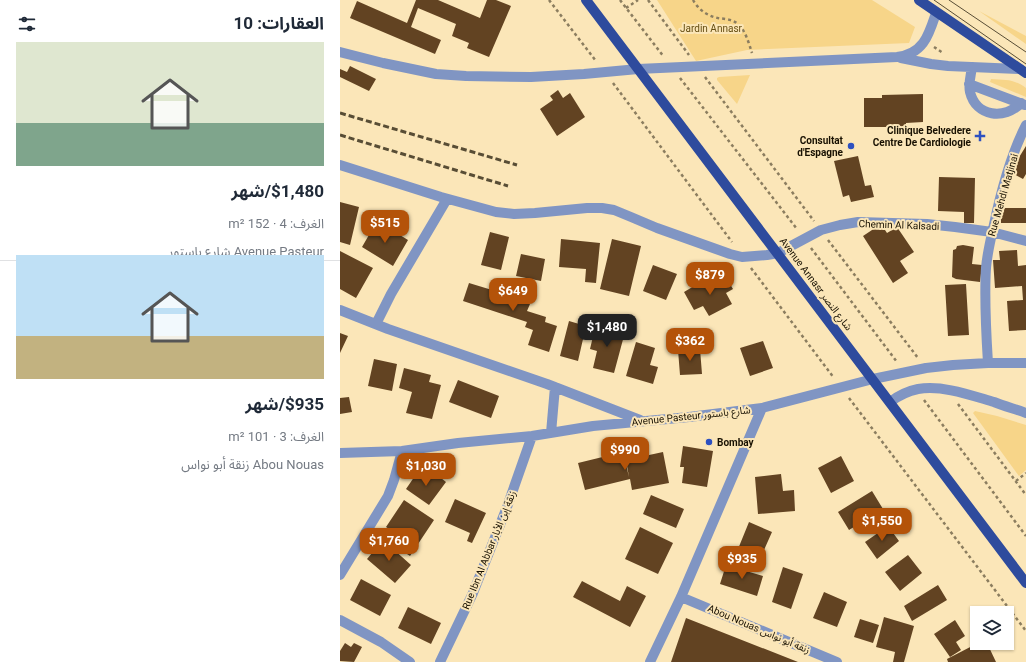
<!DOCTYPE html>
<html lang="ar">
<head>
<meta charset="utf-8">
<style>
	:root { --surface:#fff; --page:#f2f2f3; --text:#1f2937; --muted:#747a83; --line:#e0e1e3; --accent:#b45309 }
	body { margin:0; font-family:Roboto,"Noto Sans Arabic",sans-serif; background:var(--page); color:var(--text); direction:rtl; height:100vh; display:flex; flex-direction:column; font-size:15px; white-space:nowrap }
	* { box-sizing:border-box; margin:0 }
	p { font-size:13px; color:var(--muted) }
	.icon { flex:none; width:22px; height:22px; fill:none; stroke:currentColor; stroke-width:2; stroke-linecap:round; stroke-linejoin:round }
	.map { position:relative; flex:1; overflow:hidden; direction:ltr }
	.side { display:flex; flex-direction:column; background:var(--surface); width:340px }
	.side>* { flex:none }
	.fabs { position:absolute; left:630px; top:606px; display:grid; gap:8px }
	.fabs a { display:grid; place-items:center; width:44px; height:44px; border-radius:0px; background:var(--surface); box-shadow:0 1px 3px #0004; font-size:20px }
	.price { position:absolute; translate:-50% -34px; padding:0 9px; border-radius:8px; background:var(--accent); color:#fff; font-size:13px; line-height:26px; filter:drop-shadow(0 1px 2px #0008) }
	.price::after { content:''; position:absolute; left:50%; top:24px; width:12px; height:9px; margin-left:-6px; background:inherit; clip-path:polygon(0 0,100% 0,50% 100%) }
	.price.on { background:#222; color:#fff }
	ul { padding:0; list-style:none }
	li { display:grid; align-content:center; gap:8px; height:212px; padding:0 16px }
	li+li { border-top:1px solid var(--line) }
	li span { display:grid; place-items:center; height:124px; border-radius:0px; color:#555 }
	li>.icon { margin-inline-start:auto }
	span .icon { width:72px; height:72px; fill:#fffc; stroke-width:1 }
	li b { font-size:17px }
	h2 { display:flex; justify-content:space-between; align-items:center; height:48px; padding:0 16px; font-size:17px }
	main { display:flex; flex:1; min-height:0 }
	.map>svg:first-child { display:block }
	.green { fill:#f7d589 }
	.building { fill:#624322 }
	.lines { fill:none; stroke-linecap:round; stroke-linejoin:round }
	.path { stroke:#8b7d5f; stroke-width:2.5; stroke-dasharray:3 3; stroke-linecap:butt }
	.minor { stroke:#8095c3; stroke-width:10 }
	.major { stroke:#2e4b9d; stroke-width:10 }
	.tram { stroke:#584d35; stroke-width:1 }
	.rail { stroke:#584d35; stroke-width:3; stroke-dasharray:6 3; stroke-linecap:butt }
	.poi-dot { fill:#2d50c0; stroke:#fbe6b8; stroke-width:1.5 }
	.labels { text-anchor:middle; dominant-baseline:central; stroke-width:4; stroke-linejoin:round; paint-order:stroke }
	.park-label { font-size:10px; fill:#644d12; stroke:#fbe6b8 }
	.poi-label { font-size:10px; font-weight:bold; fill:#181102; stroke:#fbe6b8; text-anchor:end }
	.street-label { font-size:10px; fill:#181102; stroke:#fbe6b8 }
</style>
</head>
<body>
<main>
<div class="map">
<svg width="686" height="662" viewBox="0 0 686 662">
	<rect width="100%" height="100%" fill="#fbe6b8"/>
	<path class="green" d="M317,0h215l43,27 -6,16 -162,7 -51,11z
		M639,11l47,25v8z
		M410,75l-13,29 -20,-24v-2l2,-1z
		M651,79c15,1 23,0 35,9v9l-36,-15z
		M635,411l22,5 29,9v45l-7,6 -46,-63z"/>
	<path class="building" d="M76,0h22l42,18 7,-18h9l15,6 -22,51 -22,-9 2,-5 -17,-7 4,-12 -38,-16 -7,19 30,13 -6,14 -85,-36 7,-17 50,22z
		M10,66l26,13 -7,12 -29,-14v-8l7,3z
		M218,90l5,8 7,-5 15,24 -28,19 -17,-27 13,-9 -3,-4z
		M583,94v28l-17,1v6h-14v-2h-28v-29h18v-3z
		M686,146v28l-3,5 -13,-7z
		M518,156l7,30 6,-1 3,12 -23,5 -2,-7 -6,2 -9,-36z
		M599,177l36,1 -1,45h-10v-11l-26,-1z
		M0,202l19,5 -9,38 -10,-3z
		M661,208h25v15h-25z
		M37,221l31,19 -15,26 -31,-19z
		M541,224l6,9 10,-6 17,25 -14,9 8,12 -15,10 -30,-47z
		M150,232l19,5 -8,33 -20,-5z
		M221,239l39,4 -4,40 -11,-1 1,-13 -27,-2z
		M272,239l29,7 -12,50 -29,-7z
		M623,245l11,2 -2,17 10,1 -2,17 -24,-3 -4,-2 1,-27 3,-1 1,-3z
		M677,250l1,16 8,-1v65l-17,1 -2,-30 16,-1 -1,-14 -27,2 -2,-28h7l-1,-9z
		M0,251l33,17 -17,30 -16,-9z
		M181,254l24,5 -4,22 -25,-5z
		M313,265l24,9 -11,26 -23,-9z
		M366,279l5,9 16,-9 6,10 -7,4 6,11 -23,12 -6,-10 -9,4 -10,-18z
		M154,282l17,5 -3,9 22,8 -3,7 19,6 -1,5 12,4 -8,26 -21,-7 5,-15 -8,-3 2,-5 -64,-21 6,-18 23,7z
		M626,284l3,51 -21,1 -3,-51z
		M229,321l17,5 -8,35 -18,-5z
		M256,324l29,8 -11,41 -21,-5 4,-17 -7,-2z
		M0,333l8,3 -8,17z
		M423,341l10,27 -23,8 -10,-28z
		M296,342l19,6 -5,17 8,2 -5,17 -27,-8z
		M360,349l2,25 -22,1 -2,-25z
		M34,359l23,5 -5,27 -24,-5z
		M64,368l27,7 -2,7 12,3 -9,34 -26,-6 6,-21 -13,-4z
		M118,380l41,16 -8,22 -42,-16z
		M9,397l3,15 -12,2v-16z
		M343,446l30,5 -6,36 -25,-4 2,-16h-4z
		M283,452l6,25 -3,-17 37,-8 6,31 -37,7 -2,-11 -45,11 -7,-27z
		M501,456l13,25 -23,12 -13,-25z
		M79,470l13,9 4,-5 10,8 -17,23 -23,-16z
		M441,474l2,17 11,-1 1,21 -37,3 -3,-37z
		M532,491l11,18 -34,21 -11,-18z
		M311,495l33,14 -8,19 -33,-14z
		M115,499l31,14 -14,30 -5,-2 3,-8 -25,-11z
		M64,500l30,20 -24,36 -12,-8 6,-9 -18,-12z
		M409,522l23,10 -12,27 -22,-10z
		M548,526l11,15 -22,18 -12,-17z
		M300,527l33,16 -15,31 -33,-15z
		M43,540l28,25 -16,18 -28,-24z
		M568,555l14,18 -22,18 -15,-19z
		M386,565l37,11 -6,20 -37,-12z
		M443,567l20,7 -12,35 -19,-7z
		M21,579l30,16 -11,21 -30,-16z
		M242,581l38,20 7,-15 19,10 -16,31 -57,-30z
		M598,585l9,15 -35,21 -8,-15z
		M484,592l23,10 -10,25 -24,-9z
		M68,607l33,16 -10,21 -33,-16z
		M544,617l30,9 -10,36h-11l2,-10 -19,-5z
		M346,618l112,44h-127z
		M520,619l19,6 -6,18 -19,-6z
		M615,620l10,16 -9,6 5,8 -11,7 -16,-23z
		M5,643l6,4 3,-4 8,4 -8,15 -14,-1v-10z
		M638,643h9l9,19h-48l-1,-3z"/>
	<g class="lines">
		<path class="path" d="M209,0l47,61
			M280,0l44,57
			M308,0l41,55
			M353,0c5,9 14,16 25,18 7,1 15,1 21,7 7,7 10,19 13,28
			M286,8l12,-8
			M594,47l9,6
			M365,77l109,144
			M340,78l117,151
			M273,83l119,159
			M488,240l90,118
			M471,248l86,114
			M411,268l83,110
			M509,398l177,233
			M584,400l102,136
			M618,404l68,91
			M676,481l10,-8"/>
		<path class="minor" d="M0,52l43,11 53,11 30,2 65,1 53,-3 54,-5 259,-12c27,-3 32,-23 39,-44
			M561,58l30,6 17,2 72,3
			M632,67c-1,8 -4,17 -2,25 6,25 35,28 51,11
			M629,84l56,21
			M0,165l101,32 55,15 18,2 21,-1 52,-5h15l12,2 17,7 26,11 59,21 14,5 12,3 25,-2 11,-2 43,-23 19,-5 18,-3 69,2 28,3 37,5 34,9
			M0,310l48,19 159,55 93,36
			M36,324l15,-30 56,-95
			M648,363c-2,-32 -4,-63 -2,-95 1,-13 4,-26 7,-39 7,-34 17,-73 33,-104
			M550,402c8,-6 18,-11 28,-13 25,-4 52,6 76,13 10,4 21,7 32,11
			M211,433l4,-46
			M0,453l62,-2 56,-8 74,-7 61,-10 96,-9 73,-9 111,-29 53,-11 27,-3 35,-2h38
			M0,575l48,-79 6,-16 8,-29
			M341,597l156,65
			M0,620l41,22 29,20
			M100,662l33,-69 34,-86 25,-71
			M310,662l31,-65 81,-189"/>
		<path class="major" d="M246,0l440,583
			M579,0l107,73"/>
		<path class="tram" d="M594,0l92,64
			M609,0l77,52"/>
		<path class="rail" d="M0,113l177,52
			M0,135l168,51"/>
	</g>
	<g class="poi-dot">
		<path d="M638 130h4v4h4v4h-4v4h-4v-4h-4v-4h4z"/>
		<circle cx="511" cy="146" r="4"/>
		<circle cx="369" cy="442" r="4"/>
	</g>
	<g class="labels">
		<g class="park-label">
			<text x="371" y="28">Jardin Annasr</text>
		</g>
		<g class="poi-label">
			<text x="631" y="130">Clinique Belvedere<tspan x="631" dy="12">Centre De Cardiologie</tspan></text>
			<text x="503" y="140">Consultat<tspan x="503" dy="12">d'Espagne</tspan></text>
			<text x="377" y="442" text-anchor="start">Bombay</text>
		</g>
		<g class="street-label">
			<text transform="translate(663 195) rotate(-74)">Rue Mehdi Matjinai</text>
			<text transform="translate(559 225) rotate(2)">Chemin Al Kalsadi</text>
			<text transform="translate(476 284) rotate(53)">Avenue Annasr شارع النصر</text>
			<text transform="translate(351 416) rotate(-6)">Avenue Pasteur شارع باستور</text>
			<text transform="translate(149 550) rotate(-68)">Rue Ibn Al Abbar زنقة إبن الأبار</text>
			<text transform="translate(419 629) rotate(23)">Abou Nouas زنقة أبو نواس</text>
		</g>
	</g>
</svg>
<div class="fabs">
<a><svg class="icon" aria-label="layers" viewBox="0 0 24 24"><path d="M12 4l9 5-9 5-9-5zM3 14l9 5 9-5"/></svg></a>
</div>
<b class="price" style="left:45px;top:244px">$515</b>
<b class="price" style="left:370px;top:296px">$879</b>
<b class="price" style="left:173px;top:312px">$649</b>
<b class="price on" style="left:267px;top:348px">$1,480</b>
<b class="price" style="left:350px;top:362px">$362</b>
<b class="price" style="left:285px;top:471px">$990</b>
<b class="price" style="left:86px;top:487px">$1,030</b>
<b class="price" style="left:542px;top:542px">$1,550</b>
<b class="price" style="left:49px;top:562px">$1,760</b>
<b class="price" style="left:402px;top:580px">$935</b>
</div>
<section class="side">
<h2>العقارات: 10<svg class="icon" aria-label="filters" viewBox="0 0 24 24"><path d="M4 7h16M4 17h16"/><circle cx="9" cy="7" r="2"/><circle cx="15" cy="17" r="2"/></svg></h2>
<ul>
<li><span style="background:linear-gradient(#dfe7d0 65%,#7fa58c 0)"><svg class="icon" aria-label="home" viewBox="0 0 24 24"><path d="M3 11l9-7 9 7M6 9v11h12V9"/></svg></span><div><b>$1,480/شهر</b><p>الغرف: 4 · 152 m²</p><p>Avenue Pasteur شارع باستور</p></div></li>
<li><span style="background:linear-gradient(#bfe0f5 65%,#c2b280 0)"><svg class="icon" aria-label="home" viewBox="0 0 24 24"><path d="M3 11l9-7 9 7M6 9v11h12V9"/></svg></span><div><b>$935/شهر</b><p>الغرف: 3 · 101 m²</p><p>Abou Nouas زنقة أبو نواس</p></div></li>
</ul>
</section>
</main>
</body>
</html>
